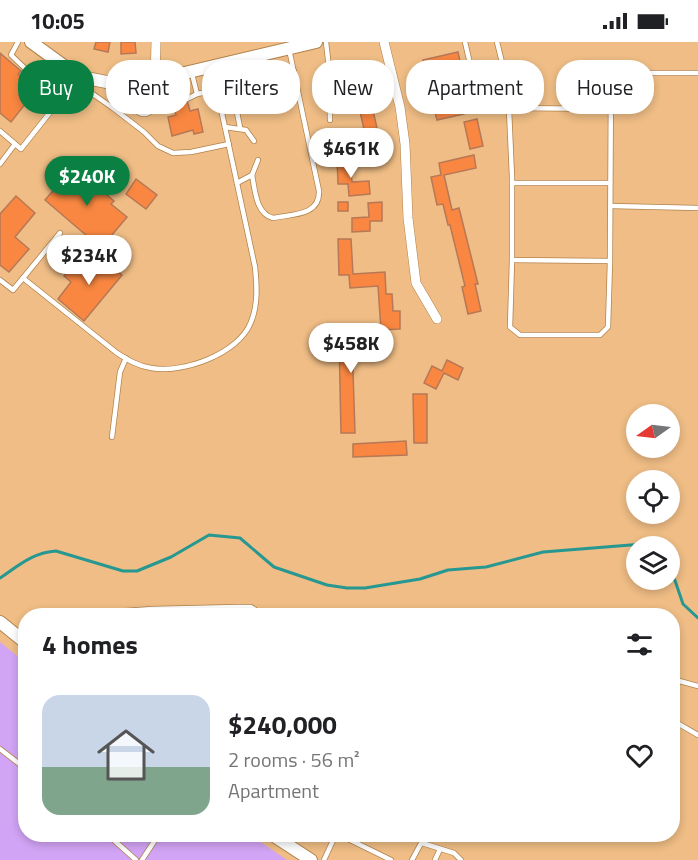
<!DOCTYPE html>
<meta charset="utf-8">
<style>
:root{--surface:#fff;--page:#f6f6f6;--text:#202124;--muted:#757577;--accent:#0b8043}
body{margin:0;font-family:"Titillium Web",sans-serif;background:var(--page);color:var(--text);height:100vh;display:flex;flex-direction:column;font-size:22px;white-space:nowrap}
*{box-sizing:border-box;margin:0}
p{font-size:20px;color:var(--muted)}
.icon{flex:none;width:33px;height:33px;fill:none;stroke:currentColor;stroke-width:2;stroke-linecap:round;stroke-linejoin:round}
.map{position:relative;flex:1;overflow:hidden}
.sheet{position:absolute;left:18px;top:566px;width:662px;height:234px;display:flex;flex-direction:column;background:var(--surface);border-radius:24px;box-shadow:0 3px 9px #0003}
.sheet>*{flex:none}
.guide{position:absolute;left:18px;top:18px;width:663px;height:54px;display:flex;gap:12px}
.needle{width:39px;rotate:256deg}
.tools{position:absolute;left:626px;top:362px;display:grid;gap:12px}
.tools a{display:grid;place-items:center;width:54px;height:54px;border-radius:50%;background:var(--surface);box-shadow:0 3px 9px #0003;font-size:30px}
.price{position:absolute;translate:-50% -51px;padding:0 14px;border-radius:21px;background:#fff;color:#222;font-size:20px;line-height:39px;filter:drop-shadow(0 2px 3px #0008)}
.price::after{content:'';position:absolute;left:50%;top:36px;width:18px;height:14px;margin-left:-9px;background:inherit;clip-path:polygon(0 0,100% 0,50% 100%)}
.price.selected{background:var(--accent);color:#fff}
ul{padding:0;list-style:none}
li{display:flex;align-items:center;gap:18px;height:150px;padding:0 24px}
li span{display:grid;place-items:center;flex:none;width:168px;height:120px;border-radius:18px;color:#555}
li>.icon{margin-inline-start:auto}
span .icon{width:72px;height:72px;fill:#fffc;stroke-width:1}
li b{font-size:26px}
h2{display:flex;justify-content:space-between;align-items:center;height:72px;padding:0 24px;font-size:26px}
.tag{padding:0 21px;border-radius:24px;background:var(--surface);box-shadow:0 3px 9px #0003;font-size:21px;line-height:54px}
.tag.selected{background:var(--accent);color:#fff}
.status{display:flex;justify-content:space-between;align-items:center;height:42px;padding:0 30px;background:var(--surface);direction:ltr}
.status svg{height:16px;fill:currentColor}
.map>svg:first-child{display:block}
.green{fill:#d2a4f5}
.lines{fill:none;stroke-linecap:round;stroke-linejoin:round}
.stream{stroke:#279891;stroke-width:3}
.building{fill:#f98741;stroke:#b67856;stroke-width:1.5}
.service-casing{stroke:#b1824b;stroke-width:6}
.minor-casing{stroke:#b1824b;stroke-width:10}
.tertiary-casing{stroke:#b1824b;stroke-width:14}
.service{stroke:#fff;stroke-width:4.5}
.minor{stroke:#fff;stroke-width:9}
.tertiary{stroke:#fff;stroke-width:12}
</style>
<div class="status"><b>10:05</b><svg viewBox="0 0 49 12"><path d="M0 12V9h3v3zM5 12V6h3v6zM10 12V3h3v9zM15 12V0h3v12zM26 1h20v11H26zM47 4h2v5h-2z"/></svg></div>
<div class="map">
<svg width="698" height="818" viewBox="0 0 698 818">
<rect width="100%" height="100%" fill="#efbd85"/>
<polygon class="green" points="0,600 25,620 26,792 249,792 287,818 0,818"/>
<g class="lines">
<g class="stream">
<polyline points="669,521 683,562 698,576"/>
<path d="M0 536C18 524 34 510 56 509L123 529H137L171 515 209 493 240 496 274 525 327 543 347 546H365L420 537 448 528 486 525 543 510 643 502 646 504"/>
</g>
</g>
<g class="building">
<polygon points="96,0 110,0 108,10 94,7"/>
<polygon points="121,0 135,0 136,11 121,12"/>
<polygon points="458,10 461,24 429,31 437,65 461,59 464,72 437,78 434,66 424,69 416,33 426,30 423,18"/>
<polygon points="0,11 21,29 18,32 37,47 11,80 0,71"/>
<polygon points="352,35 355,45 367,42 377,86 367,88 369,100 349,105 346,91 364,87 355,48 343,51 340,38"/>
<polygon points="183,56 184,60 188,61 190,69 198,67 203,90 194,92 193,88 172,94 168,75 176,73 173,64 176,61 176,57"/>
<polygon points="477,77 483,104 470,107 464,80"/>
<polygon points="474,113 476,126 444,133 452,168 459,166 478,242 475,242 481,269 468,272 462,245 465,244 450,183 448,183 443,162 437,163 431,135 441,133 439,121"/>
<polygon points="350,116 352,140 369,139 370,152 349,154 348,142 338,142 337,117"/>
<polygon points="74,125 114,159 111,162 127,175 101,206 45,158"/>
<polygon points="136,137 157,153 146,167 126,152"/>
<polygon points="16,154 35,171 15,195 29,207 9,230 0,223 0,172"/>
<rect x="338" y="160" width="10" height="9"/>
<polygon points="382,160 382,179 370,179 370,189 352,190 352,176 369,175 368,161"/>
<polygon points="338,197 351,197 353,232 385,230 386,252 392,252 393,269 400,269 400,287 381,288 378,244 350,246 349,233 339,233"/>
<polygon points="94,211 122,233 84,279 58,257 71,240 64,234 74,222 80,228"/>
<polygon points="379,283 380,297 352,298 355,391 341,391 339,297 352,296 351,284"/>
<polygon points="447,318 463,326 458,338 444,331 436,347 424,341 432,324 442,329"/>
<polygon points="413,352 427,352 427,401 414,401"/>
<polygon points="406,399 407,413 353,415 353,402"/>
</g>
<g class="lines">
<g class="service-casing">
<g id="service">
<polyline points="18,0 11,13 59,59"/>
<polyline points="326,0 329,26 330,78"/>
<polyline points="465,0 478,56"/>
<polyline points="497,0 508,45 512,135 512,218 610,219 611,31 698,31"/>
<polyline points="192,32 197,52"/>
<polyline points="74,39 113,66"/>
<circle cx="144" cy="63" r="9"/>
<polyline points="187,57 197,52 217,48"/>
<polyline points="153,62 172,60"/>
<polyline points="135,63 113,66 144,90 158,104 173,111 191,110 229,102"/>
<polyline points="509,66 610,67"/>
<polyline points="225,85 246,88 254,99"/>
<path d="M240 86C238 72 231 54 241 43L294 29"/>
<polyline points="0,89 21,107 74,40"/>
<polyline points="0,122 15,102"/>
<path d="M252 133C255 148 256 172 273 176 292 172 320 174 319 149L289 7"/>
<polyline points="237,141 252,133 258,118"/>
<polyline points="512,141 610,141"/>
<polyline points="611,164 698,166"/>
<polyline points="512,218 510,285 520,293 600,293 608,285 610,219"/>
<polyline points="23,236 60,191"/>
<path d="M0 238 13 248 23 236 117 311C128 318 138 324 151 326 182 332 239 312 251 280 258 263 257 244 255 225L212 25"/>
<polyline points="112,395 120,330 126,316"/>
<polyline points="72,573 152,567 238,565 251,565 263,573"/>
<polyline points="672,637 698,644"/>
<polyline points="672,678 698,693"/>
<polyline points="0,707 26,727"/>
<polyline points="107,792 136,818"/>
<polyline points="338,792 391,818"/>
<polyline points="422,801 454,811 461,818"/>
<polyline points="142,818 159,792"/>
<polyline points="324,818 336,792"/>
<polyline points="412,818 426,792"/>
<polyline points="435,818 440,807"/>
</g>
</g>
<g class="minor-casing">
<g id="minor">
<polyline points="384,0 400,65 405,102 408,176 416,241 437,277"/>
<polyline points="155,38 156,0"/>
</g>
</g>
<g class="tertiary-casing">
<g id="tertiary">
<polyline points="31,0 71,29 86,36 117,42 155,38 316,0"/>
<polyline points="0,580 26,601"/>
<polyline points="271,792 311,818"/>
</g>
</g>
<use href="#service" class="service"/>
<use href="#minor" class="minor"/>
<use href="#tertiary" class="tertiary"/>
</g>
</svg>
<div class="tools">
<a><svg class="needle" viewBox="-14 -14 28 28"><path d="M0-13l5 13h-10z" fill="#e53935"/><path d="M0 13l5-13h-10z" fill="#757577"/></svg></a>
<a><svg class="icon" aria-label="locate" viewBox="0 0 24 24"><circle cx="12" cy="12" r="6"/><path d="M12 2v4M12 18v4M2 12h4M18 12h4"/></svg></a>
<a><svg class="icon" aria-label="layers" viewBox="0 0 24 24"><path d="M12 4l9 5-9 5-9-5zM3 14l9 5 9-5"/></svg></a>
</div>
<b class="price" style="left:351px;top:137px">$461K</b>
<b class="price selected" style="left:87px;top:165px">$240K</b>
<b class="price" style="left:89px;top:244px">$234K</b>
<b class="price" style="left:351px;top:332px">$458K</b>
<div class="guide">
<a class="tag selected">Buy</a>
<a class="tag">Rent</a>
<a class="tag">Filters</a>
<a class="tag">New</a>
<a class="tag">Apartment</a>
<a class="tag">House</a>
</div>
<section class="sheet">
<h2>4 homes<svg class="icon" aria-label="filters" viewBox="0 0 24 24"><path d="M4 7h16M4 17h16"/><circle cx="9" cy="7" r="2"/><circle cx="15" cy="17" r="2"/></svg></h2>
<ul>
<li><span style="background:linear-gradient(#c9d6e8 60%,#7fa58c 0)"><svg class="icon" aria-label="home" viewBox="0 0 24 24"><path d="M3 11l9-7 9 7M6 9v11h12V9"/></svg></span><div><b>$240,000</b><p>2 rooms · 56 m²</p><p>Apartment</p></div><svg class="icon" aria-label="heart" viewBox="0 0 24 24"><path d="M12 20l-8-8c-3-5 5-10 8-4 3-6 11-1 8 4z"/></svg></li>
</ul>
</section>
</div>
